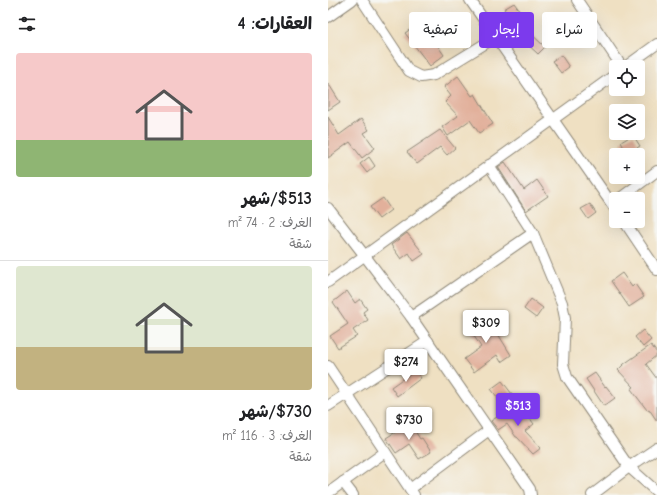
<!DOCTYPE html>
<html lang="ar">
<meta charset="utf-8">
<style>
:root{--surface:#fff;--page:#f6f6f6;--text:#202124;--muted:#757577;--line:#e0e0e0;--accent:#7c3aed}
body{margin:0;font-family:"Comic Neue","Playpen Sans Arabic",sans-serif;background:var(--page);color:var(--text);direction:rtl;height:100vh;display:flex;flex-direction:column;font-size:15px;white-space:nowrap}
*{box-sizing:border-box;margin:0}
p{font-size:13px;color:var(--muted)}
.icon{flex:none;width:22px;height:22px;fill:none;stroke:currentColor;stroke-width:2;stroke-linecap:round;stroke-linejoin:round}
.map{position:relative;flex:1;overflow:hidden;direction:ltr}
.panel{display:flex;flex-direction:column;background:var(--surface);width:328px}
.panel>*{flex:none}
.top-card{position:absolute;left:12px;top:12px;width:257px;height:36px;direction:rtl;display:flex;gap:8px}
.controls{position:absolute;left:281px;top:60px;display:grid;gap:8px}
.controls a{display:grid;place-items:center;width:36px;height:36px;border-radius:4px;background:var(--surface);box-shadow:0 4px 16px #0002;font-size:20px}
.price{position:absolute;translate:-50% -34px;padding:0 9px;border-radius:4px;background:#fff;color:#222;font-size:13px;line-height:26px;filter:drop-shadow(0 1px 2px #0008)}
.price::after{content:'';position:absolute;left:50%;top:24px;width:12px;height:9px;margin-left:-6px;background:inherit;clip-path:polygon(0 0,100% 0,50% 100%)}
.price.selected{background:var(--accent);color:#fff}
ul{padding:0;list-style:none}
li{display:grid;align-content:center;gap:8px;height:212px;padding:0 16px}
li+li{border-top:1px solid var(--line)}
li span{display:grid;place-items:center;height:124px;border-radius:4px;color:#555}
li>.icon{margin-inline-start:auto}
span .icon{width:72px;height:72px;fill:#fffc;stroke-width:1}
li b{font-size:17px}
h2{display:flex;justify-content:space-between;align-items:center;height:48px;padding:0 16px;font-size:17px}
.pill{padding:0 14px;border-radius:4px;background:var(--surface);box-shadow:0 4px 16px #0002;font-size:14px;line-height:36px}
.pill.selected{background:var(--accent);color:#fff}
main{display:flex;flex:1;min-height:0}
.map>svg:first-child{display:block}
.building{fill:#e2b09b}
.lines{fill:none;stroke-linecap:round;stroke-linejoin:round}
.street-casing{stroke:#8d8676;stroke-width:12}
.street{stroke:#fff;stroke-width:10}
</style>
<main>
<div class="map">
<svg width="329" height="495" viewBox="0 0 329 495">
<rect width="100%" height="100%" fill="#f6f6f2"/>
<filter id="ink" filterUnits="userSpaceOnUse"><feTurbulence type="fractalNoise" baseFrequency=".025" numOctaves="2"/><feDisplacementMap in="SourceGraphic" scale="8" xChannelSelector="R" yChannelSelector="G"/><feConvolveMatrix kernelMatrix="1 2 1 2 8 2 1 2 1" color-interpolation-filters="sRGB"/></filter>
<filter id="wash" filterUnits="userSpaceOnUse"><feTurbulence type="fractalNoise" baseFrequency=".012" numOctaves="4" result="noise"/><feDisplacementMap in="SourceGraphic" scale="16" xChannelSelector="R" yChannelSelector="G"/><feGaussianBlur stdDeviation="0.9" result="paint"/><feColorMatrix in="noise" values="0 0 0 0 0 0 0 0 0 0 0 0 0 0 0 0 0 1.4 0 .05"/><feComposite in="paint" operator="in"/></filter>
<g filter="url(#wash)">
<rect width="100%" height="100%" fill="#efe0c2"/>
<g id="blocks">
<g class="building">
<polygon points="186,3 203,26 198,29 217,47 210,54 183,29 187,26 176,9"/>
<polygon points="93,22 116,55 102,66 77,33"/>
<polygon points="233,55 241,67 233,73 224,61"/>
<polygon points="130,76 144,96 147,94 165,124 151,133 142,120 120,136 114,127 130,116 117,102 123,96 116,87"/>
<polygon points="0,83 12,102 0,110"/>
<polygon points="0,117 11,135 33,119 41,130 36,133 47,148 34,158 22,142 0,158"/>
<polygon points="112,130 127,148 119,155 112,147 89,164 79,152"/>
<polygon points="305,135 312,146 299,154 293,142"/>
<polygon points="41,157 47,166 39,173 32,164"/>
<polygon points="177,162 196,190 209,180 220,196 198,211 170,167"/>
<polygon points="55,198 63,210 51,219 42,207"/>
<polygon points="262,204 268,213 260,219 253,209"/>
<polygon points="79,233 96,254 86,261 81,253 73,259 63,245"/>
<polygon points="294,273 304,287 307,284 316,297 301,307 283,281"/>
<polygon points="19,291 27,303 32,299 39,309 35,312 40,320 25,330 29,336 10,348 2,336 20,324 5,302"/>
<polygon points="203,299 215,308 208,318 196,309"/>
<polygon points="156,314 161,322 162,321 183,355 173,362 169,355 146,372 136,359 153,347 139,325"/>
<polygon points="315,330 323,340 315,347 307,337"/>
<polygon points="323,345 329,353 329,355 318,364 329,379 329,421 321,409 319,410 303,389 306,387 290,370 296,364"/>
<polygon points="87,370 93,378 69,396 63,387"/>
<polygon points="267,373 277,387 278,386 287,398 276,406 258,379"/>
<polygon points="174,381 184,394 173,402 163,389"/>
<polygon points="187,405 194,414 197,412 206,424 197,431 213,448 205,454 189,437 188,437 179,424 170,430 163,421"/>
<polygon points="82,423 92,439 94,438 103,452 91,459 81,444 68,453 58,438"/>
</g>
</g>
</g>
<g filter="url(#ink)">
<use href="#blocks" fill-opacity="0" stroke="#8d8676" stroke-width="1"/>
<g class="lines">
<g class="street-casing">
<g id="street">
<polyline points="34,0 81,71 93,77 106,75 168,37"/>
<polyline points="142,0 288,210"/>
<polyline points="249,0 294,67"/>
<polyline points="0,17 24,0"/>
<polyline points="297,67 329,44"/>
<polyline points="161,165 205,233 234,303 237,318 235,364 239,377 301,467 329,492"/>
<polyline points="291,199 329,171"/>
<polyline points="0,208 37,256 83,317 202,489 203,495"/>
<polyline points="296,221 329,270"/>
<polyline points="0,282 288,74"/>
<polyline points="83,317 205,233"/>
<polyline points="0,366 86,495"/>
<polyline points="0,406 100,341"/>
<polyline points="15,482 25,495"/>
<polyline points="82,489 161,430"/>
<polyline points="0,493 57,452"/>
<polyline points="264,495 301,467 329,448"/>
</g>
</g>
<use href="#street" class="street"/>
</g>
</g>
</svg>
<div class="controls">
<a><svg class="icon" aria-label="locate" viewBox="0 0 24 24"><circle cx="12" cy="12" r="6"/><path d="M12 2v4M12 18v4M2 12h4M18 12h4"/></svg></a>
<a><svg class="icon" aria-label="layers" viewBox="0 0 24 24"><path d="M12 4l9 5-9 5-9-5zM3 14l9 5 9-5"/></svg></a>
<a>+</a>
<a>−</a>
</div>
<b class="price" style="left:158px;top:344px">$309</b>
<b class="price" style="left:78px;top:383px">$274</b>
<b class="price selected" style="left:190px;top:427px">$513</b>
<b class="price" style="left:81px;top:441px">$730</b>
<div class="top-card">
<a class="pill">شراء</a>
<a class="pill selected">إيجار</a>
<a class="pill">تصفية</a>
</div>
</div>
<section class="panel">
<h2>العقارات: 4<svg class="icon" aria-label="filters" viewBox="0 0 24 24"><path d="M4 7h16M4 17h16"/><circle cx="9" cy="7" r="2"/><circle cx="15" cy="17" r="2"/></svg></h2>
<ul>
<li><span style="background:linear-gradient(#f6c9c9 70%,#8fb573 0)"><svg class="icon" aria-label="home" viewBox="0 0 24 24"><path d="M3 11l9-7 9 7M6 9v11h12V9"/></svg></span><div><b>$513/شهر</b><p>الغرف: 2 · 74 m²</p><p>شقة</p></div></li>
<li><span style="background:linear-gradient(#dfe7d0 65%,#c2b280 0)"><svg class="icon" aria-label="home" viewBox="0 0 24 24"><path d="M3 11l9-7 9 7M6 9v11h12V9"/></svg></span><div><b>$730/شهر</b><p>الغرف: 3 · 116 m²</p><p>شقة</p></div></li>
</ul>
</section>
</main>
